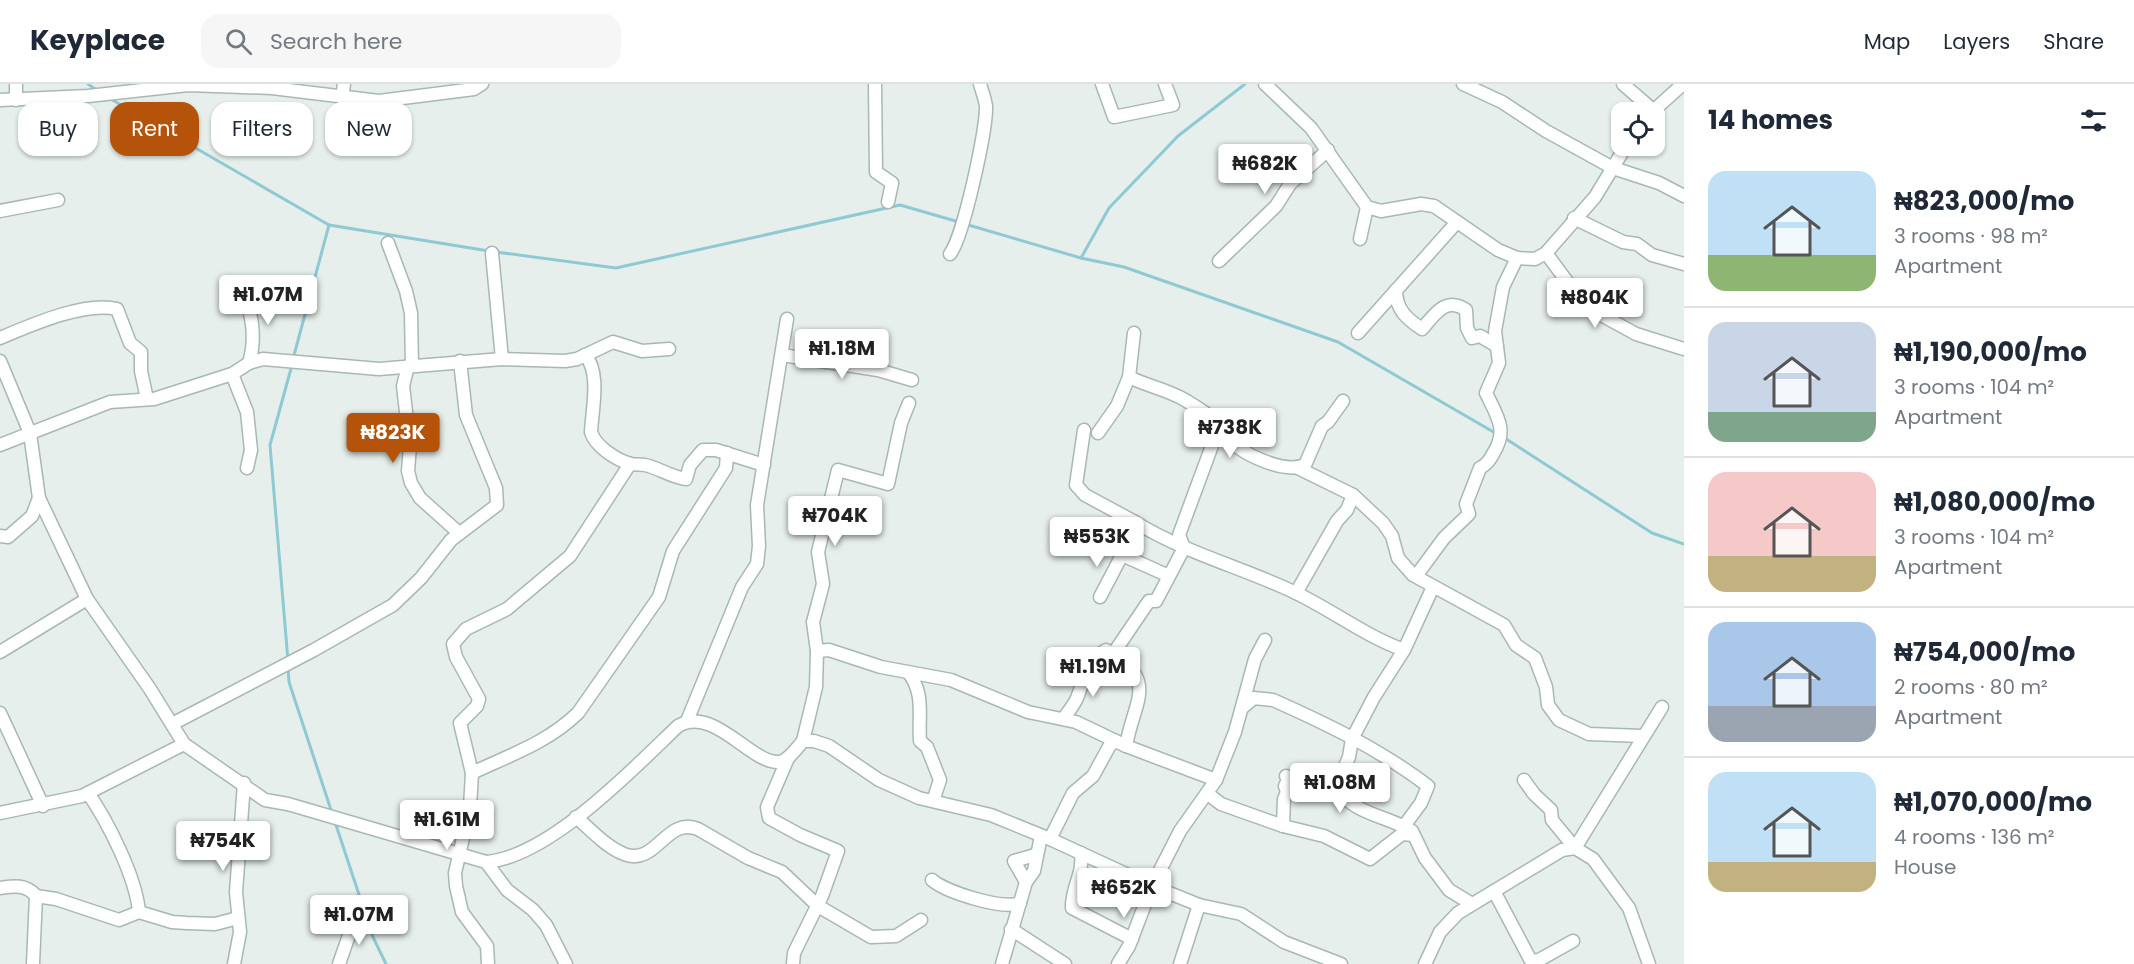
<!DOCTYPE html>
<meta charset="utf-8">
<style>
:root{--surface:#fff;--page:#f6f6f7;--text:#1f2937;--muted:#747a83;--line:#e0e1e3;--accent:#b45309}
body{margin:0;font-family:Poppins,sans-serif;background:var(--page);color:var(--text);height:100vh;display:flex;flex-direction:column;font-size:22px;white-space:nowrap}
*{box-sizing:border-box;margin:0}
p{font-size:20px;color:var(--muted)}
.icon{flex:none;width:33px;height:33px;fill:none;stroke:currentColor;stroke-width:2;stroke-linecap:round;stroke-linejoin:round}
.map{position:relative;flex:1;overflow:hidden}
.drawer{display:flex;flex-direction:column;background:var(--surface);width:450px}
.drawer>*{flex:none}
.top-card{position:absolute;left:18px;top:18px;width:570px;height:54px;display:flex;gap:12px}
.buttons{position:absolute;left:1611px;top:18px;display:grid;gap:12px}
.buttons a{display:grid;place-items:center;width:54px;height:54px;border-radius:12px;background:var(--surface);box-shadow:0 2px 4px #0004;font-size:30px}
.price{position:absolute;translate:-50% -51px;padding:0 14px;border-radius:6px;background:#fff;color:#222;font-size:20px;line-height:39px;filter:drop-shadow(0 2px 3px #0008)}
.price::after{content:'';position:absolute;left:50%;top:36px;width:18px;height:14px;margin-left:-9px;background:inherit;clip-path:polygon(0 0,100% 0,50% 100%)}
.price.on{background:var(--accent);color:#fff}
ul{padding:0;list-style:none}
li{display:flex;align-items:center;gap:18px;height:150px;padding:0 24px}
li+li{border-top:2px solid var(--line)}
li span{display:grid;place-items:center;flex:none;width:168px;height:120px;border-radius:18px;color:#555}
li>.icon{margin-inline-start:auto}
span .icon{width:72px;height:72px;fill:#fffc;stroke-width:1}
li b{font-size:26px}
h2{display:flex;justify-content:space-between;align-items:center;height:72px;padding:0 24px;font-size:26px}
.tag{padding:0 21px;border-radius:18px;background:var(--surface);box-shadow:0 2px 4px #0004;font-size:21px;line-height:54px}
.tag.on{background:var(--accent);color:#fff}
header{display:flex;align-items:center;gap:36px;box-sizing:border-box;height:84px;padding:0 30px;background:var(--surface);border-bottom:2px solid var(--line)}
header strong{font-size:28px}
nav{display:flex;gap:33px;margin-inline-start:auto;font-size:21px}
.search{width:420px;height:54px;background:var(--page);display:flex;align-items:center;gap:15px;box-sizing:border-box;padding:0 21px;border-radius:18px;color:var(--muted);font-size:22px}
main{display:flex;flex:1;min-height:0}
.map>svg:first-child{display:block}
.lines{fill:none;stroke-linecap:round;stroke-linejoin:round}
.stream{stroke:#8ec9d4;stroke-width:3}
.minor-casing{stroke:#a8b8b2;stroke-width:15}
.minor{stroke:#fff;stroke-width:12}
</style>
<header>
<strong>Keyplace</strong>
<div class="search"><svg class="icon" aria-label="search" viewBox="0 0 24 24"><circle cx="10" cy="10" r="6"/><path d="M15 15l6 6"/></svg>Search here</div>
<nav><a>Map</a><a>Layers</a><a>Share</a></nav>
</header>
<main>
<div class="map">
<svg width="1684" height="880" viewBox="0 0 1684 880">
<rect width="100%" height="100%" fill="#e6efeb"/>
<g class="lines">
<g class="stream">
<polyline points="88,0 98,7"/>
<polyline points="109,14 329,141 489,167"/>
<polyline points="965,140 1081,174 1124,183 1338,258 1497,350"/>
<polyline points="496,168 616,184 900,121 959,138"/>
<polyline points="1081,174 1109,124 1178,52 1245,0"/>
<polyline points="293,275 329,141"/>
<polyline points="1503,353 1652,449 1684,460"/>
<polyline points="288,577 270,361 292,281"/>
<polyline points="288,583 289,598 332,729"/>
<polyline points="335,738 373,853 386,880"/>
</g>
<g class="minor-casing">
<g id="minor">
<polyline points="875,0 876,88 892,99 888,118"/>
<polyline points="1102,0 1114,33 1173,21 1165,0"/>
<polyline points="1265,0 1311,44 1367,123 1381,127 1421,120 1434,122 1498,166 1517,174 1535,175 1546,169 1595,113 1626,62"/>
<polyline points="1463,0 1502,18 1546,47 1613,84 1659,99 1684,112"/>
<polyline points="1623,0 1654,27"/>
<polyline points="342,14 344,0"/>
<polyline points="0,16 88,12 188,1 272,4 379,17 474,5 482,0"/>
<polyline points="16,16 16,0"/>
<polyline points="1652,28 1683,0"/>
<polyline points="0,127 58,116"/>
<polyline points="1574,134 1623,158 1637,160 1652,171 1684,180"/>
<polyline points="1360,155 1367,123"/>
<polyline points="388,159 406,207 411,229 412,282"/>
<polyline points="492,169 502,275"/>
<polyline points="1546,169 1585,222 1636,250 1684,265"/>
<path d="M950 170C963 154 987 45 986 22 985 15 982 7 980 0"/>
<polyline points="1219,177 1276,122 1290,100 1328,66"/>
<path d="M244 204C251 231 257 252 249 279"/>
<path d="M1396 206C1396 226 1407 235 1422 245 1435 230 1446 212 1466 226L1467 244 1472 254 1480 252 1497 262"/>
<polyline points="1358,249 1457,138"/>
<path d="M0 254C31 241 85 217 117 225L130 259 141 268V287L147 315"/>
<path d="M585 271C601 288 592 326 591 348 595 362 616 376 631 380 635 381 640 380 645 381 659 384 671 393 686 395L690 381 703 366H716L764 381"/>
<polyline points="782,271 878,286 912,296"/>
<path d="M0 277 30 349 39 414 87 515 150 605 184 660 265 716 288 720 486 778C549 773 633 685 678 642 714 621 751 680 779 678 788 677 797 664 803 657H814L829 662 879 696 919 714 991 731 1050 755 1152 802 1199 821 1241 830 1284 858 1341 880"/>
<polyline points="408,282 403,302 410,362 408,387 411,399 420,414 459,449"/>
<polyline points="232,290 247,328 251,366 247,384"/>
<path d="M1129 293C1147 302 1166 305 1185 316 1195 322 1210 331 1219 340 1222 343 1223 349 1226 352 1240 370 1284 390 1305 381L1322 342 1328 338 1343 317"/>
<polyline points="1084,346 1076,401 1085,411 1135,438 1135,449 1129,452 1122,471 1169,492"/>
<polyline points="1098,349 1117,322 1129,293 1134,249"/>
<polyline points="0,361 110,318 154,315 232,290 249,279 263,275 379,285 502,275 565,277 577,275 613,258 642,267 669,265"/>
<polyline points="1298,384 1353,411 1383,439 1392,452 1398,474 1413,491 1504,541 1516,561 1535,574 1546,603 1548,621 1559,636 1589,650 1642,652"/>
<path d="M1135 438C1185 469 1241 483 1294 508 1332 526 1365 552 1404 566"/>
<polyline points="0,452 8,453 32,432 39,414"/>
<path d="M1416 492 1444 454 1469 430 1466 420 1480 384C1487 380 1489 377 1493 370 1508 346 1498 334 1486 309L1499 279 1495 247 1503 203 1517 174"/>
<polyline points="1296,509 1337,437 1347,426 1353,411"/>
<polyline points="1100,513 1122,471"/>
<polyline points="817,567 829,566 881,583 951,596 1028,628 1076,638 1126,662"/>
<polyline points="0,568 87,515"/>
<polyline points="1113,570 1149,517 1156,517 1184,464 1179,451 1220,340"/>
<path d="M909 589C925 611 918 632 920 657L927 663 940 696 933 717"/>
<path d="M1242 624 1254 614 1273 616C1327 640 1381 666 1428 702L1421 719 1404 742"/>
<polyline points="0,629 43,722"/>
<path d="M1064 634C1068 628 1074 621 1077 614 1085 594 1086 577 1106 566 1160 597 1134 615 1126 662L1216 696"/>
<polyline points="687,637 742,503 757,480 759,462 757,421 787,235"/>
<polyline points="172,640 314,566 393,521 421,494 451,456 497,421 496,404 466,331 460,277"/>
<polyline points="803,657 816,603 817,567 813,538 823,500 818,468 838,386 888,400 901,339 909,319"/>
<polyline points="788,674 767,723 769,734 800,751 838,767 822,812 794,869 793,880"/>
<path d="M472 689C510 671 547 659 578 629L659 513 673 467 726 384 727 369"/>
<polyline points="1524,696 1534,710 1551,726 1552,736 1575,764 1593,775 1629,824 1649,880"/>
<polyline points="1336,703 1349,673 1352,655 1374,613 1404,566 1433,503"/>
<path d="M88 709C108 738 136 793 139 828"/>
<polyline points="1208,710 1221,720 1283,742 1324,752 1370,775 1402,750 1413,751"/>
<polyline points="0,729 82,712 184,660"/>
<path d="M576 733C590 745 606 763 624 770 656 783 666 732 698 745L748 774 782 788 818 822 871 853 896 852 921 836"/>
<path d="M1283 742 1284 715 1287 708 1285 702 1288 696 1286 692 1336 703C1352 730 1388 732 1412 747L1425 774 1449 806 1472 820"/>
<polyline points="1050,755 1073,709 1093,692 1110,661 1116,657"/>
<path d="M1081 769C1084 790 1071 804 1072 824L1132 855"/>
<polyline points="486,778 507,806 533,826 546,841 566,880"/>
<path d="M932 796C946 808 1002 826 1020 819"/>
<polyline points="1026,798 1014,777 1035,771"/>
<path d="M0 804C14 802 26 800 36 812L33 880"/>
<polyline points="1494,807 1531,877 1539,876 1573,857"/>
<polyline points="36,812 56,815 119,836 139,828 172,838 187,839 215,840 238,834"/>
<polyline points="1011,845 1065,880"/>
<polyline points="234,880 240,848 236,808 244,699"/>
<polyline points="339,880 355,834"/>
<polyline points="488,880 487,862 462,828 456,802 455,789 470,723 472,689 460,639 477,622 479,615 456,573 453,560 466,545 507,525 570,472 630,380"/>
<polyline points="1002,880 1026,798 1034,787 1041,752"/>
<polyline points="1118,880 1129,862 1152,802 1180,747 1216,696 1235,648 1255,575 1265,556"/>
<polyline points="1180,880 1199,821"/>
<polyline points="1425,880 1440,848 1458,829 1562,766 1575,764 1662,623"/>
</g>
</g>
<use href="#minor" class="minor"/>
</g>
</svg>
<div class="buttons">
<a><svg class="icon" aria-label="locate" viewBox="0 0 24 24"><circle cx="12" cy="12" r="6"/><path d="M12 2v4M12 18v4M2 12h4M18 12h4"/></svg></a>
</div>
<b class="price" style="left:1265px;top:111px">₦682K</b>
<b class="price" style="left:268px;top:242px">₦1.07M</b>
<b class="price" style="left:1595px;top:245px">₦804K</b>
<b class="price" style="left:842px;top:296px">₦1.18M</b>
<b class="price" style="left:1230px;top:375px">₦738K</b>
<b class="price on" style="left:393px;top:380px">₦823K</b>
<b class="price" style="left:835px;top:463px">₦704K</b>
<b class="price" style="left:1097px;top:484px">₦553K</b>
<b class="price" style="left:1093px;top:614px">₦1.19M</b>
<b class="price" style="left:1340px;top:730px">₦1.08M</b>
<b class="price" style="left:447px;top:767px">₦1.61M</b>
<b class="price" style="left:223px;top:788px">₦754K</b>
<b class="price" style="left:1124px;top:835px">₦652K</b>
<b class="price" style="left:359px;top:862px">₦1.07M</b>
<div class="top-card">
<a class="tag">Buy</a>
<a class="tag on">Rent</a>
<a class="tag">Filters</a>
<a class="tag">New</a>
</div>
</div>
<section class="drawer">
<h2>14 homes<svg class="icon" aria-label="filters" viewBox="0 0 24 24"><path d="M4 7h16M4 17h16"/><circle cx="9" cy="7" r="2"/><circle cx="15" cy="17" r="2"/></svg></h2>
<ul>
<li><span style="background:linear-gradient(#bfe0f5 70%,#8fb573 0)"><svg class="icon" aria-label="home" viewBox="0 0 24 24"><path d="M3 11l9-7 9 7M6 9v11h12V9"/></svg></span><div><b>₦823,000/mo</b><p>3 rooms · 98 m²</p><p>Apartment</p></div></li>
<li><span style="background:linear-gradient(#c9d6e8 75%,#7fa58c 0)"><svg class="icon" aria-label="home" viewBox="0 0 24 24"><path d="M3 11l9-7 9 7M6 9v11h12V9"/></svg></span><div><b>₦1,190,000/mo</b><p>3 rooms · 104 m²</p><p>Apartment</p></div></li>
<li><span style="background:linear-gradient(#f6c9c9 70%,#c2b280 0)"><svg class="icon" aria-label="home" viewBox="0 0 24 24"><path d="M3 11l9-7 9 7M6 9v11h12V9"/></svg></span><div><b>₦1,080,000/mo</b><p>3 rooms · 104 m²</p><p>Apartment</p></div></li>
<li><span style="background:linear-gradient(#a9c7e8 70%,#9aa5b1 0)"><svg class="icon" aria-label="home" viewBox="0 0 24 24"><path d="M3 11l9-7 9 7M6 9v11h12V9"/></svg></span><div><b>₦754,000/mo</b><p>2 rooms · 80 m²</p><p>Apartment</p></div></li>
<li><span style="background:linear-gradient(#bfe0f5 75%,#c2b280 0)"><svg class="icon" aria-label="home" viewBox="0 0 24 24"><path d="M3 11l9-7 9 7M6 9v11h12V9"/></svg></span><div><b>₦1,070,000/mo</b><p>4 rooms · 136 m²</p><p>House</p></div></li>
</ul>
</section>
</main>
